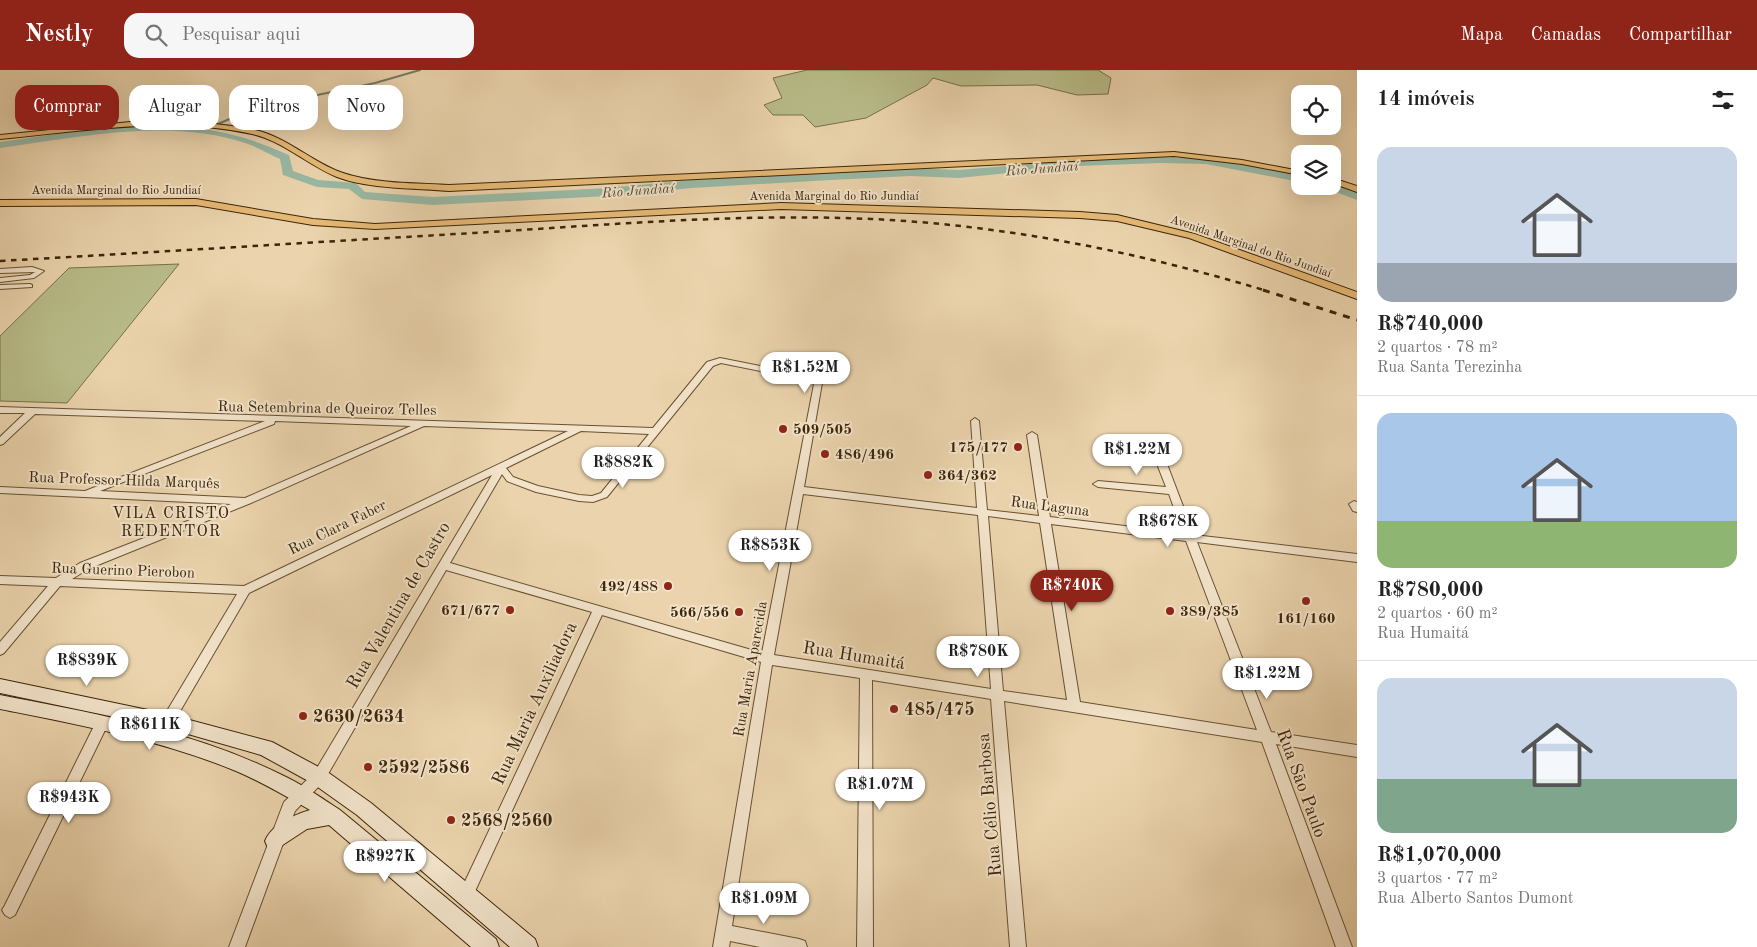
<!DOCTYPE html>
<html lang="pt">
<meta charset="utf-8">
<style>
:root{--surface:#fff;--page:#f6f6f6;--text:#222;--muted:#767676;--line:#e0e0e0;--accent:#8f2418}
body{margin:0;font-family:"Old Standard TT",serif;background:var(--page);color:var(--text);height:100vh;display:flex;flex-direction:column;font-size:19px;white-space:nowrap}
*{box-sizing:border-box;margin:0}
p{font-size:16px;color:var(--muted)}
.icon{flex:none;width:28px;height:28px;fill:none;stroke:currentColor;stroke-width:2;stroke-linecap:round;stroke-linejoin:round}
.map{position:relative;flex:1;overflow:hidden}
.drawer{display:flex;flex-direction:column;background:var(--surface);width:400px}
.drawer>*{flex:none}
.top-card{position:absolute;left:15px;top:15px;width:475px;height:45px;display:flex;gap:10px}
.fabs{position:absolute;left:1291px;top:15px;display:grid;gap:10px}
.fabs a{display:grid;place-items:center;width:50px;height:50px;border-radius:10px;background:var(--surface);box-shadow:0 5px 20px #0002;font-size:25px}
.price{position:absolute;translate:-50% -42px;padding:0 11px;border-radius:18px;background:#fff;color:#222;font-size:16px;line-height:32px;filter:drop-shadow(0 1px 2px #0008)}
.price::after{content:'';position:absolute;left:50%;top:30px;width:15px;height:11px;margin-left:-8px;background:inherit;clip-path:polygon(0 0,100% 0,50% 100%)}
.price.active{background:var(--accent);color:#fff}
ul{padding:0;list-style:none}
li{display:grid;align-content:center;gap:10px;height:265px;padding:0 20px}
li+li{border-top:1px solid var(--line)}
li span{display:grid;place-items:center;height:155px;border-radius:15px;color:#555}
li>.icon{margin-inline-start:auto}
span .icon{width:90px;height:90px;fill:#fffc;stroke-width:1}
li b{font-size:21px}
h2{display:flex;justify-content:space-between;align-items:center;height:60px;padding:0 20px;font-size:21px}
.tag{padding:0 18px;border-radius:15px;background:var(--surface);box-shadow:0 5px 20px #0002;font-size:18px;line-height:45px}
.tag.active{background:var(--accent);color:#fff}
header{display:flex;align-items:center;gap:30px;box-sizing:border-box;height:70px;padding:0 25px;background:var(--accent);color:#fff}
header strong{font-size:24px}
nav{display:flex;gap:28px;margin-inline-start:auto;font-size:18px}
.search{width:350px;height:45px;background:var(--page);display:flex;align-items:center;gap:12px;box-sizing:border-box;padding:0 18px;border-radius:15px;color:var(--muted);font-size:19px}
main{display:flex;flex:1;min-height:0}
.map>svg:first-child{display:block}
.green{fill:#b8bc89;stroke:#7a7048}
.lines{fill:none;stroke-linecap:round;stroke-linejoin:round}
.stream{stroke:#747e67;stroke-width:2}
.river{fill:#99b9a6;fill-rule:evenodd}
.street-casing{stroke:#685131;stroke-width:2}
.secondary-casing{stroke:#3c2508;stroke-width:2}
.primary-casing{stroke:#3c2508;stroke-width:2}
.street{fill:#f2e3ca;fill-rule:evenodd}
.secondary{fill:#f2e3ca;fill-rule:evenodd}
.primary{fill:#e6ba76;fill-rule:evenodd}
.rail-far1{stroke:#3c2508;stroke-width:2.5;stroke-dasharray:5.5 5.5;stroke-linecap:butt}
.rail{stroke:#3c2508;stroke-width:3;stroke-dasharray:7 7;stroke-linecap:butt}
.poi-dot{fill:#8f2418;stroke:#f2e3ca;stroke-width:2}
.labels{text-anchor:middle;stroke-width:4;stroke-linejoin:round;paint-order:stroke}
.far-street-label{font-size:12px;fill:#3c2508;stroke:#f2e3ca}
.far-water-label{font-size:14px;font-style:italic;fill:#534a30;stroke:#f2e3ca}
.street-label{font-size:15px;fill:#3c2508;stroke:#f2e3ca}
.poi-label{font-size:15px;font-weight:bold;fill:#3c2508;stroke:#f2e3ca;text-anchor:start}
.neighbourhood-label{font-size:16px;letter-spacing:1px;fill:#3c2508;stroke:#f2e3ca}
.near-street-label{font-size:18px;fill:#3c2508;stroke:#f2e3ca}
.near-poi-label{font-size:18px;font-weight:bold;fill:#3c2508;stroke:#f2e3ca;text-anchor:start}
</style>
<header>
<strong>Nestly</strong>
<div class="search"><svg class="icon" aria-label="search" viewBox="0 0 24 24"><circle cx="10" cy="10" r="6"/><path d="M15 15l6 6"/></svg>Pesquisar aqui</div>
<nav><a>Mapa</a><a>Camadas</a><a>Compartilhar</a></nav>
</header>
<main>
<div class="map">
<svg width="1357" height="877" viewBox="0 0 1357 877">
<rect width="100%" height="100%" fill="#ebd4ad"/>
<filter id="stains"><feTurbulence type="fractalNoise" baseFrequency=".004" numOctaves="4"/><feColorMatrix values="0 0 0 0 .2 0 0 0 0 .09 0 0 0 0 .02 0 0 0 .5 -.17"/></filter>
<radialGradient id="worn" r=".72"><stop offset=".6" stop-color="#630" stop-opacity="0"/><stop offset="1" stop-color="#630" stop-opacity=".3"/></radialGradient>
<g class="green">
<polygon points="807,0 1098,0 1111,8 1108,24 1077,25 1037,15 961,16 933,8 927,15 866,48 815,57 803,45 773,45 764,35 782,28 773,8"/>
<polygon points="179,194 67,333 0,331 0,266 69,198"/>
</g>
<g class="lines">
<g class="stream">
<polyline points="218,54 255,38 375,13 420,0"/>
<polyline points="192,61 200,59"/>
</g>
<g class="river">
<path d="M146 55C201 56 238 62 289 85L293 101 318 110 356 113 365 122 433 127 608 118 692 110 831 102 911 98 959 100 1078 90 1160 87 1206 88 1300 104V112L1206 94 1160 93 1078 96 959 108 911 106 831 110 692 118 608 126 433 135 362 129 349 119 317 117 283 105 280 89C269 84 259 78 248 74 170 47 80 67 0 78V72L71 62Z"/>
<polygon points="1332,112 1357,122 1357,130 1328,119 1326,116 1332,116"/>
</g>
<g class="street-casing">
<g id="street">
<polygon points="32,197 44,201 34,208 0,212 0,208 30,205 35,202 0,203 0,199"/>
<polygon points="30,214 32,215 32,217 0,219 0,215"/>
<path d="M720 288 815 307 822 313 804 417 977 438 971 351 975 348 979 351 987 440 1039 446 1027 365 1032 362 1037 365 1050 447 1183 463 1169 424 1098 417 1093 414 1098 411 1166 417 1157 394 1162 391 1167 394 1194 465 1357 484V492L1197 472 1271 662 1357 675V687L1276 674 1352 877H1336L1262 672 1004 631 1026 877H1010L991 629 872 610 873 877H857L860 608 772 595 732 856 799 869 805 871 807 877H760L730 871 729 877H713L761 592 602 545 471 830 466 833 461 830 458 825 461 820 592 542 446 500 324 711 295 741 245 877H229L284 732 314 703 492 405 249 523 172 655 167 656 162 655 161 651 237 524 60 516 4 583 0 585V572L48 516 0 514V506L56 508 80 493 231 434 0 423V417L85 421 265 351 35 344 3 374 0 375V367L25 343H0V337L653 358 707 292ZM721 293 809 311 814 314 762 583 450 493 502 404 507 411 536 422 579 431 593 432 607 427 713 296ZM275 351 411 356 245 428 100 421 274 354ZM424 356 568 361 244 516 72 509 88 499 251 433ZM581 361 649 364 601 423 592 426 579 425 538 416 513 407 506 398ZM803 424 978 445 991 619 774 585ZM988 446 1040 453 1067 630 1003 621ZM1051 454 1186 471 1257 660 1080 632Z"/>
<polygon points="1354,431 1357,432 1357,442 1353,441 1349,434"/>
<polygon points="102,649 107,650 108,654 15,845 10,848 5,845 2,840 5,835 97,650"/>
</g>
</g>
<g class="secondary-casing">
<g id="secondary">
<polygon points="0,609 167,644 272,672 326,701 371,733 535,869 538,877 510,877 357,745 312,713 261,685 167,658 0,623"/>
<path d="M0 625C98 644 198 662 288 708 306 717 323 729 340 740L496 869 499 877H471L329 755 307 759 275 780 268 778 265 771C272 754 294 745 310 740 286 726 262 712 236 701 161 670 80 655 0 639Z"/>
</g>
</g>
<g class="primary-casing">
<g id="primary">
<path d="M130 52C171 52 214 51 255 60 287 67 313 93 343 103 376 114 415 113 449 115L1174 82 1242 90 1300 101V105L1242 94 1174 86 449 121C415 118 368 119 337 107 308 95 283 71 252 64 170 46 83 61 0 69V65Z"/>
<polygon points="1332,108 1357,116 1357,122 1332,113"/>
<polygon points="196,129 313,149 375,154 781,133 1080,142 1117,145 1195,164 1357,222 1357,229 1189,168 1117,151 1080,148 781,139 375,159 313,155 196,135 0,136 0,130"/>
</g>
</g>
<use href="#street" class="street"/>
<use href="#secondary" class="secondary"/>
<use href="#primary" class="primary"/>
<path class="rail-far1" d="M0 191C158 182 316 172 474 163 606 155 738 143 871 149 1005 155 1138 182 1267 221"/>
<polyline class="rail" points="1263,220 1357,250"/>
</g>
<g class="poi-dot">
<circle cx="783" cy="359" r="5"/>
<circle cx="1018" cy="377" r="5"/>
<circle cx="825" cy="384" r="5"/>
<circle cx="928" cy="405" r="5"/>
<circle cx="668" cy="516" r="5"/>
<circle cx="1306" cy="531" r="5"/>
<circle cx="510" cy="540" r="5"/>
<circle cx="1170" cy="541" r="5"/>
<circle cx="739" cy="542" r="5"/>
<circle cx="894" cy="639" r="5"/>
<circle cx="303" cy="646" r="5"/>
<circle cx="368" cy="697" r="5"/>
<circle cx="451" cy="750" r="5"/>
</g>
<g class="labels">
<g class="far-street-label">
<text x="116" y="124">Avenida Marginal do Rio Jundiaí</text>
<text x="834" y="130">Avenida Marginal do Rio Jundiaí</text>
<text transform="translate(1251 176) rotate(19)" y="4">Avenida Marginal do Rio Jundiaí</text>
</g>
<g class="far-water-label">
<text transform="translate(1042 98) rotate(-4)" y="5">Rio Jundiaí</text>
<text transform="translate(638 120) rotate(-4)" y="5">Rio Jundiaí</text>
</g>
<g class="street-label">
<text transform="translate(327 338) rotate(1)" y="5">Rua Setembrina de Queiroz Telles</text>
<text transform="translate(124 410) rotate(2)" y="5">Rua Professor Hilda Marquês</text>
<text transform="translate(1050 436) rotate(7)" y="5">Rua Laguna</text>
<text transform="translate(337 457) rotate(-26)" y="5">Rua Clara Faber</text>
<text transform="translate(123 500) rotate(2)" y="5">Rua Guerino Pierobon</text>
<text transform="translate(750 599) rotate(-80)" y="5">Rua Maria Aparecida</text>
</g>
<g class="poi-label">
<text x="793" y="364">509/505</text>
<text x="1008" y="382" text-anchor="end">175/177</text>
<text x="835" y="389">486/496</text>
<text x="938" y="410">364/362</text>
<text x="658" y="521" text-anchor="end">492/488</text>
<text x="500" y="545" text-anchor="end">671/677</text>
<text x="1180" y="546">389/385</text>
<text x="729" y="547" text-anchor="end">566/556</text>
<text x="1306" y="553" text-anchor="middle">161/160</text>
</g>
<g class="neighbourhood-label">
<text x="171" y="448">VILA CRISTO<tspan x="171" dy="18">REDENTOR</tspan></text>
</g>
<g class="near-street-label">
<text transform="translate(398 535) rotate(-60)" y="6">Rua Valentina de Castro</text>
<text transform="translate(854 585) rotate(9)" y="6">Rua Humaitá</text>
<text transform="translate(534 633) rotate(-65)" y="6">Rua Maria Auxiliadora</text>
<text transform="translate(1302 713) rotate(70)" y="6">Rua São Paulo</text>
<text transform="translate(989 735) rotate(-95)" y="6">Rua Célio Barbosa</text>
</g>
<g class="near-poi-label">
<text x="904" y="645">485/475</text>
<text x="313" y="652">2630/2634</text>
<text x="378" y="703">2592/2586</text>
<text x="461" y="756">2568/2560</text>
</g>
</g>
<rect width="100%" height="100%" filter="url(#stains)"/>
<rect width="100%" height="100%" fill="url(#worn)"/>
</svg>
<div class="fabs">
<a><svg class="icon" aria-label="locate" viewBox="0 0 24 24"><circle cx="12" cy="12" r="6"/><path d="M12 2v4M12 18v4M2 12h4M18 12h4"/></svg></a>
<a><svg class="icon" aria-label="layers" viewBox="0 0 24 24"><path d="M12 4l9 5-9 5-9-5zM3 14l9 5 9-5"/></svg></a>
</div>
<b class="price" style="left:805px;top:324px">R$1.52M</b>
<b class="price" style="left:1137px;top:406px">R$1.22M</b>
<b class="price" style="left:623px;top:419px">R$882K</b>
<b class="price" style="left:1168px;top:478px">R$678K</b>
<b class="price" style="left:770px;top:502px">R$853K</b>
<b class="price active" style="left:1072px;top:542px">R$740K</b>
<b class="price" style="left:978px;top:608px">R$780K</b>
<b class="price" style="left:87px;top:617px">R$839K</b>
<b class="price" style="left:1267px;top:630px">R$1.22M</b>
<b class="price" style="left:150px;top:681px">R$611K</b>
<b class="price" style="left:880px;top:741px">R$1.07M</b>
<b class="price" style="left:69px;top:754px">R$943K</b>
<b class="price" style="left:385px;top:813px">R$927K</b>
<b class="price" style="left:764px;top:855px">R$1.09M</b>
<div class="top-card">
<a class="tag active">Comprar</a>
<a class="tag">Alugar</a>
<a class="tag">Filtros</a>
<a class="tag">Novo</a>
</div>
</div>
<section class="drawer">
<h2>14 imóveis<svg class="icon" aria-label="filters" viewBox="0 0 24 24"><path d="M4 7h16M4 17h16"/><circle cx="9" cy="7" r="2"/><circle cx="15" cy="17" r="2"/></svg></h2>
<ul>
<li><span style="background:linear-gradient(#c9d6e8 75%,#9aa5b1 0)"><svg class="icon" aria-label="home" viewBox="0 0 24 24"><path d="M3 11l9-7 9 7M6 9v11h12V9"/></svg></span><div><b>R$740,000</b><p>2 quartos · 78 m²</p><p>Rua Santa Terezinha</p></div></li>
<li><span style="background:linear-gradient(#a9c7e8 70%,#8fb573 0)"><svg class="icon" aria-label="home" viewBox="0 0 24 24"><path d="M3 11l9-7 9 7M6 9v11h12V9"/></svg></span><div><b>R$780,000</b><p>2 quartos · 60 m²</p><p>Rua Humaitá</p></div></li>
<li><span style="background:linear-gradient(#c9d6e8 65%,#7fa58c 0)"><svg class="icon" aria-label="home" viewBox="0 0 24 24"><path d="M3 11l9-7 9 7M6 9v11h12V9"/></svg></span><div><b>R$1,070,000</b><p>3 quartos · 77 m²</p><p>Rua Alberto Santos Dumont</p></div></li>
</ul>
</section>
</main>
